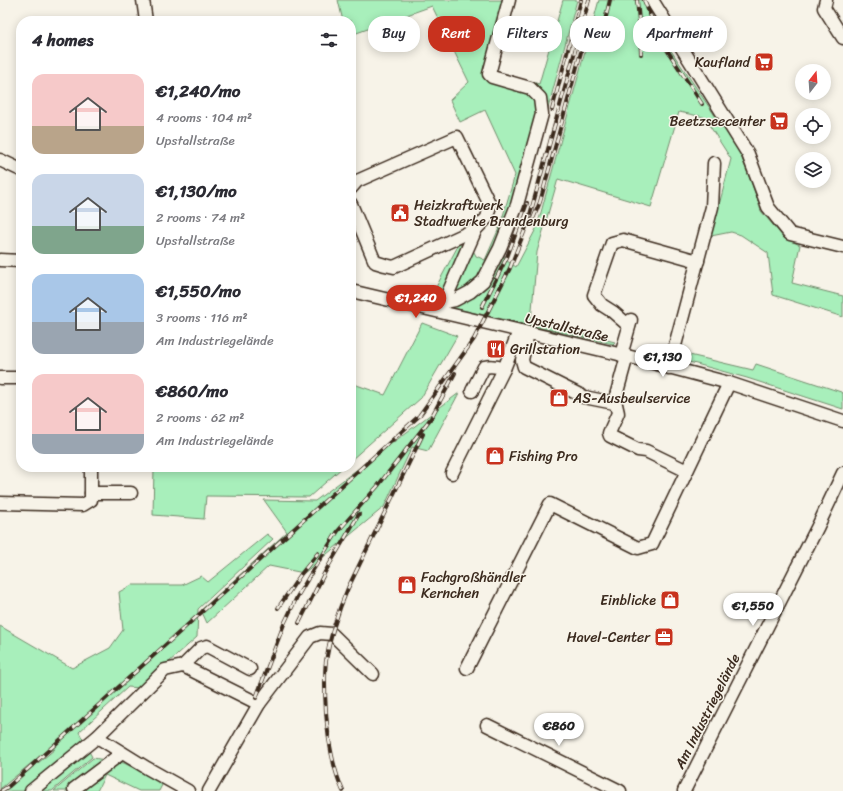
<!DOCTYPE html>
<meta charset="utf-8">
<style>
:root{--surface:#fff;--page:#f2f2f3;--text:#2b2b33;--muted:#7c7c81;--accent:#c8321e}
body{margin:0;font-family:Sriracha,sans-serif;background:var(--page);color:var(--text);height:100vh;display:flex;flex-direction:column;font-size:15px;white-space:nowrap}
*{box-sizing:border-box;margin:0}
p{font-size:13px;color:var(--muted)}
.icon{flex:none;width:22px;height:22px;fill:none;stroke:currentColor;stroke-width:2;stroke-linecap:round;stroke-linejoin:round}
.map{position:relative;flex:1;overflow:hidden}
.panel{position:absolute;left:16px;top:16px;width:340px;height:456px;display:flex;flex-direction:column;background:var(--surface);border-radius:16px;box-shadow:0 2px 10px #0003}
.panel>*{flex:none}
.top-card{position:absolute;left:368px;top:16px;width:380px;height:36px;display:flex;gap:8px}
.needle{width:26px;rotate:17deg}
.controls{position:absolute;left:795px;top:64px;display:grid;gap:8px}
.controls a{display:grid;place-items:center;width:36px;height:36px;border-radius:50%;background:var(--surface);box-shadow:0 2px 10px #0003;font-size:20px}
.price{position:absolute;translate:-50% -34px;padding:0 9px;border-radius:14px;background:#fff;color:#222;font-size:13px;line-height:26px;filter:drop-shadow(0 1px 2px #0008)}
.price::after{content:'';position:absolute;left:50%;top:24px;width:12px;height:9px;margin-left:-6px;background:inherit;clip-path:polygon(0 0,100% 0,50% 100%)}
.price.current{background:var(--accent);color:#fff}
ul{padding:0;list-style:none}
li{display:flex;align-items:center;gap:12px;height:100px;padding:0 16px}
li span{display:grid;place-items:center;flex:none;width:112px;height:80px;border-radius:12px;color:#555}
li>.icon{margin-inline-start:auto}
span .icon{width:48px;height:48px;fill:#fffc;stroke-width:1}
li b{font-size:17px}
h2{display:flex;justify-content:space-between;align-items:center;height:48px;padding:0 16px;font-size:17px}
.pill{padding:0 14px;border-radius:16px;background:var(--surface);box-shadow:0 2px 10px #0003;font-size:14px;line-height:36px}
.pill.current{background:var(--accent);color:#fff}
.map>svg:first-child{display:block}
.green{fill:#a8efbb;stroke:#728c6c}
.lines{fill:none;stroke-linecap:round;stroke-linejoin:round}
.minor-casing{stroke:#3b2a1e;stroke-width:15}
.minor{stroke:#f7f3e8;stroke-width:12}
.rail-casing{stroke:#3b2a1e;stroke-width:4}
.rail{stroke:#f7f3e8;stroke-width:2.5;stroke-dasharray:8;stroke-linecap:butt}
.labels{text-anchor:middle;stroke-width:3;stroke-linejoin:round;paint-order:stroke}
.poi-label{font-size:14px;fill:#3b2a1e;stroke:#f7f3e8;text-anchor:start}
.street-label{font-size:14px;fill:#3b2a1e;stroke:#f7f3e8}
</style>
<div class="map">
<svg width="843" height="791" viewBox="0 0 843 791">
<rect width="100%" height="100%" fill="#f7f3e8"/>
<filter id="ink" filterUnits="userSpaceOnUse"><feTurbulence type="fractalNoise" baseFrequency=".025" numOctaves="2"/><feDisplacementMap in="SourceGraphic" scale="8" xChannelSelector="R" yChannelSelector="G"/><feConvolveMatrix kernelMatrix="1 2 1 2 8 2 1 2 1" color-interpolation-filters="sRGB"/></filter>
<g filter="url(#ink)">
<g class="green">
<polygon points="338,0 505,0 486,69 539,84 563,0 577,0 526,191 504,256 507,261 516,267 537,227 599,0 648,0 655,27 739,151 752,184 761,211 784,238 800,245 792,283 843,296 843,317 773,295 768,253 741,235 731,232 711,236 731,159 704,117 679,112 651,207 558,179 537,252 531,321 615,342 613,344 422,301 425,286 435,289 459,244 474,252 476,256 485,260 500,226 515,175 485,110 460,122 450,100 469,82 432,6 351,35 351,21 343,21"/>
<polygon points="422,323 457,336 421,398 351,460 351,383 385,395"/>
<polygon points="681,353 753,370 756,364 841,392 843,394 843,409 747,378 682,360 680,357"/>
<polygon points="459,393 428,451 412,447 384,507 304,573 269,566 207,623 201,610 287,532 264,500 315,501"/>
<polygon points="146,467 343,467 309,497 206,496 204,519 153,515 154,468"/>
<polygon points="267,534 273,539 198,609 197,637 140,688 128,687 79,732 92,757 52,791 4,791 55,749 46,751 0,789 0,626 72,668 110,648 123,630 119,592 132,585 182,585 201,576 208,582"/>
<polygon points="93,758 124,763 163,783 159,791 139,791 105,775 97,791 54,791"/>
</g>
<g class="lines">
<g class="minor-casing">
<g id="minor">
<polyline points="143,0 146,21"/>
<polyline points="652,0 748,154 768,207 790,234 843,247"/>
<polyline points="826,0 824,8 843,38"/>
<polyline points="0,160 21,170"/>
<polyline points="351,188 357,181 457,137 490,205 487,218 476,229 442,307"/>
<polyline points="351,204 375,262 385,265 394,267 476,229"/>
<polyline points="0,260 21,261"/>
<polyline points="351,291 627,356 729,383 843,421"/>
<polyline points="445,302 455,300 470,292 483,281 500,248 517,205 542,114 540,98 530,88 492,77 489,74 509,0"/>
<polyline points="629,326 613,312 602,305 594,295 612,243 623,240 698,261"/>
<polyline points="528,333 522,360 524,367 584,397 614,403 627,356"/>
<polyline points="621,355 631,320"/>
<polyline points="669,368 712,207 714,163"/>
<polyline points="0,378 21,378"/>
<path d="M472 391 484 367C492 365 497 366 504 369"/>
<polyline points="615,400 618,413 609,433 610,436 638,450 646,451 687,471"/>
<polyline points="452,473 504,369 519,331"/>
<polyline points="91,493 131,493"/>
<polyline points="0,503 83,505 91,500 91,467"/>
<polyline points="183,666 201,648 207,646 250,669"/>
<polyline points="467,668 550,504 638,548 652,544 729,383"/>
<polyline points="487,725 620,791"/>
<polyline points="97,737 147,768 188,791"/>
<polyline points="74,789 122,753"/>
<polyline points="31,791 97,737 165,670 183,666 259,704"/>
<polyline points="209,791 259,704 310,637 320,633 332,634 373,674"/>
<polyline points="684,791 818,526 843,473"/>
</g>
</g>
<use href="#minor" class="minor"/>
<g class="rail-casing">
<g id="rail">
<polyline points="637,0 640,31 641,54"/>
<polyline points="644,0 660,39 702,104"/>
<polyline points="599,45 610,0"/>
<polyline points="552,110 581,0"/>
<polyline points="533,219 540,202 581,52"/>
<polyline points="482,307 507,257 527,203"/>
<polyline points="278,608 301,574 318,553"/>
<polyline points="299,623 325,572 359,514"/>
<polyline points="256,698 284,624 297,597 313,570 338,531 377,487 431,418 455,373"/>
<polyline points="1,791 9,786 419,416 474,339 510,268 528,222 589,0"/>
<path d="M343 791C329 760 325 716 325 683 325 676 325 668 326 661 330 636 338 611 348 588L423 434"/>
</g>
</g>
<use href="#rail" class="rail"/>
</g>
</g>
<defs>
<g id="supermarket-square" transform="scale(1)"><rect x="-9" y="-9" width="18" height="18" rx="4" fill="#c8321e" stroke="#f7f3e8"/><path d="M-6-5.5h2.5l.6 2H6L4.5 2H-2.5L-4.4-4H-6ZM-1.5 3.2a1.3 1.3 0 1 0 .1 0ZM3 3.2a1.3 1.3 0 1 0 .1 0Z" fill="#fff"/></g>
<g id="civic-square" transform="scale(1)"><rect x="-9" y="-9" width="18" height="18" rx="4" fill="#c8321e" stroke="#f7f3e8"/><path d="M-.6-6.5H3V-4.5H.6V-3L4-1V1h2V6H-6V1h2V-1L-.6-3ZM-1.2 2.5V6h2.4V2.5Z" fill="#fff"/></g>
<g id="restaurant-square" transform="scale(1)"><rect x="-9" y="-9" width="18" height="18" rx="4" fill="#c8321e" stroke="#f7f3e8"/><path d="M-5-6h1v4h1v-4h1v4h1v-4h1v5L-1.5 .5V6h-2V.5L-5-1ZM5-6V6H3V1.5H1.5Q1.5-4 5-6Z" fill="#fff"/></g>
<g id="shop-square" transform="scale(1)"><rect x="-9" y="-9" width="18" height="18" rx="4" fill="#c8321e" stroke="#f7f3e8"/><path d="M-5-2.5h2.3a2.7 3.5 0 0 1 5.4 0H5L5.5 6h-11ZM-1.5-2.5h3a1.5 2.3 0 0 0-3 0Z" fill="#fff"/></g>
<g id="office-square" transform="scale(1)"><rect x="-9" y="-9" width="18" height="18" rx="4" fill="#c8321e" stroke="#f7f3e8"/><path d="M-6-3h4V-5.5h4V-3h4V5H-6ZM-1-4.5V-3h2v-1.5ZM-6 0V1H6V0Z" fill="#fff"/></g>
</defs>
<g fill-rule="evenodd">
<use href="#supermarket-square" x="764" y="62"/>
<use href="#supermarket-square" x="779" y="121"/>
<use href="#civic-square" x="400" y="213"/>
<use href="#restaurant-square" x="496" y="349"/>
<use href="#shop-square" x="559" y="398"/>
<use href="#shop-square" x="495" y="456"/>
<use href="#shop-square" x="407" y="585"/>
<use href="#shop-square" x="670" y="600"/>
<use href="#office-square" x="664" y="637"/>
</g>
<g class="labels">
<g class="poi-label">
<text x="750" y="67" text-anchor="end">Kaufland</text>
<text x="765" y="126" text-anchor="end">Beetzseecenter</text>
<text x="414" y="210">Heizkraftwerk<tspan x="414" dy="16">Stadtwerke Brandenburg</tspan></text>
<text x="510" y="354">Grillstation</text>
<text x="573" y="403">AS-Ausbeulservice</text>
<text x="509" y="461">Fishing Pro</text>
<text x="421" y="582">Fachgroßhändler<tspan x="421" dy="16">Kernchen</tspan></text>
<text x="656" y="605" text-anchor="end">Einblicke</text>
<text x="650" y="642" text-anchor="end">Havel-Center</text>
</g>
<g class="street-label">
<text transform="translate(567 327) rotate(13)" y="5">Upstallstraße</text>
<text transform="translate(707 711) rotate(-63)" y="5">Am Industriegelände</text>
</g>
</g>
</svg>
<div class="controls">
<a><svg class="needle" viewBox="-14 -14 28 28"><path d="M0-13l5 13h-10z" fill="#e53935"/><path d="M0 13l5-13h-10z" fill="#7c7c81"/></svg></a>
<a><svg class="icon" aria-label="locate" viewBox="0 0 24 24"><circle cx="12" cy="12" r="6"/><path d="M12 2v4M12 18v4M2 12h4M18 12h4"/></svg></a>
<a><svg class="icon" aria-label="layers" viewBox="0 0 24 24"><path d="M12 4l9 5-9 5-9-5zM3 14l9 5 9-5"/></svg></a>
</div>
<b class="price current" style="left:416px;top:319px">€1,240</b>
<b class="price" style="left:663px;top:378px">€1,130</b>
<b class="price" style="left:753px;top:627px">€1,550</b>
<b class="price" style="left:559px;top:747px">€860</b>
<div class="top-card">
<a class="pill">Buy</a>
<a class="pill current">Rent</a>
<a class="pill">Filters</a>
<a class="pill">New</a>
<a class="pill">Apartment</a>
</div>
<section class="panel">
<h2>4 homes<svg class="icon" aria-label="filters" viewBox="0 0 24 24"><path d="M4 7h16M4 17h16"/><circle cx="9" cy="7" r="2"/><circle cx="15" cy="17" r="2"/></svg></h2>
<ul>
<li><span style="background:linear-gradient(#f6c9c9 65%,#b9a48a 0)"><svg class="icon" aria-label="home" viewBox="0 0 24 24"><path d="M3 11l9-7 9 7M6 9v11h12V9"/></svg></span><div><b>€1,240/mo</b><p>4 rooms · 104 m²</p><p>Upstallstraße</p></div></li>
<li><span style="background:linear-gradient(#c9d6e8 65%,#7fa58c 0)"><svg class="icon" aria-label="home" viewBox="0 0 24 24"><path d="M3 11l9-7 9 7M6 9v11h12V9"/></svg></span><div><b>€1,130/mo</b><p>2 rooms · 74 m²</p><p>Upstallstraße</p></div></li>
<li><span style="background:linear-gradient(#a9c7e8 60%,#9aa5b1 0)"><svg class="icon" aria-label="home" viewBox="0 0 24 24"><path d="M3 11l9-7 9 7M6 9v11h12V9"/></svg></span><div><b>€1,550/mo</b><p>3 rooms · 116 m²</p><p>Am Industriegelände</p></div></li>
<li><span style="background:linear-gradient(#f6c9c9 75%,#9aa5b1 0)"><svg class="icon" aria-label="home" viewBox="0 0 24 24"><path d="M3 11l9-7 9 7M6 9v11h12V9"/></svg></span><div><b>€860/mo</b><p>2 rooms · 62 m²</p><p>Am Industriegelände</p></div></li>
</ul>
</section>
</div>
